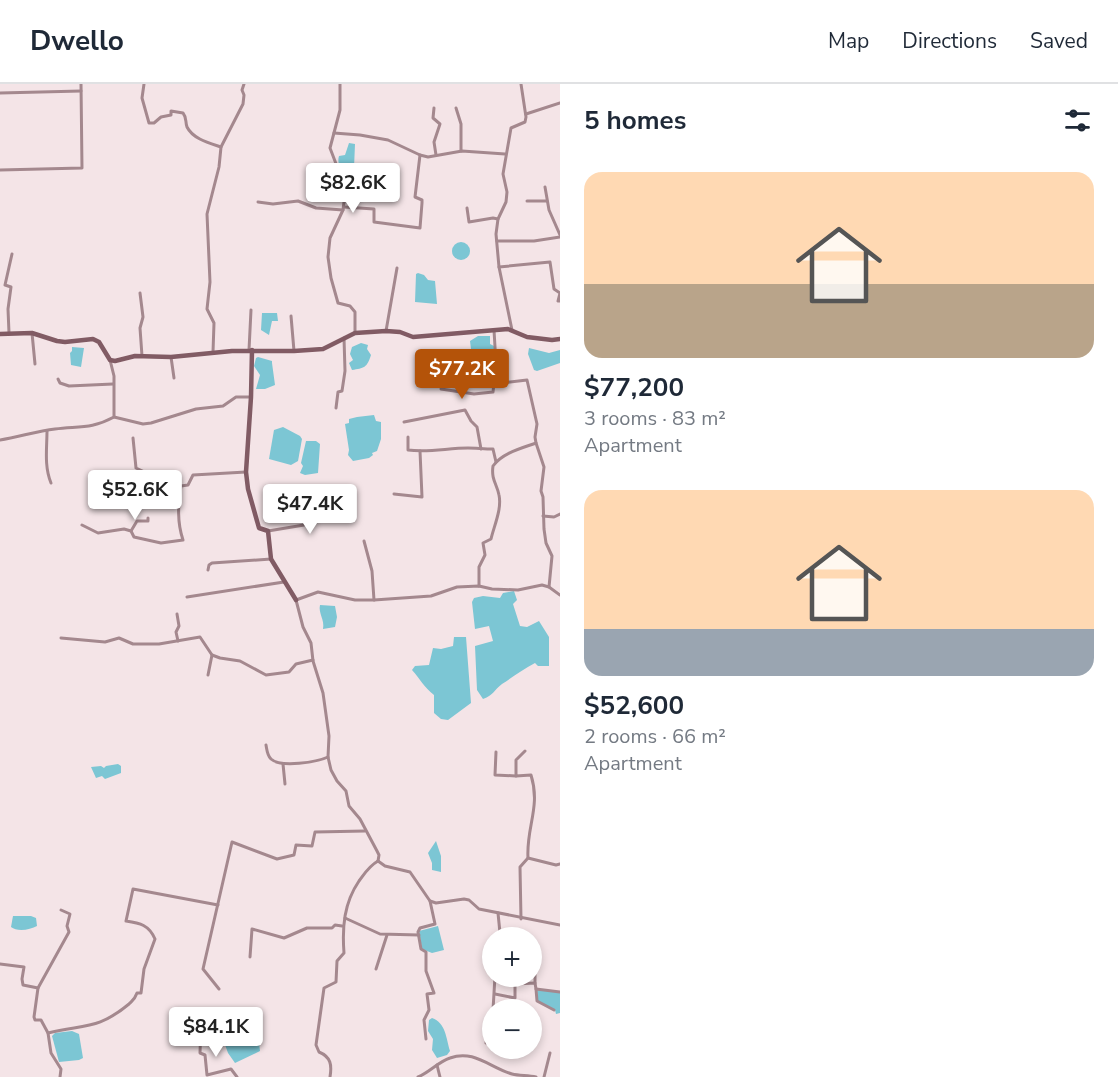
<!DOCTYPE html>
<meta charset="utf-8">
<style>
:root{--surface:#fff;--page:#f2f2f3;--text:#1f2937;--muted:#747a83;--line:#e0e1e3;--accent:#b45309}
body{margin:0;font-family:"Nunito Sans",sans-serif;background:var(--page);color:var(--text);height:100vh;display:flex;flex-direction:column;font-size:22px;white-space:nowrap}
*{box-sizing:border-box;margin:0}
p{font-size:20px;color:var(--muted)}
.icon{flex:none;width:33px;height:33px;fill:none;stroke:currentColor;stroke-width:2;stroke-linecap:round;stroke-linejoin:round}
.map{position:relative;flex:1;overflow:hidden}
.panel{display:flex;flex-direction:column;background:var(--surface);width:558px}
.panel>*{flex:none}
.buttons{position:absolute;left:482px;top:843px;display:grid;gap:12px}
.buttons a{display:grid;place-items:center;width:60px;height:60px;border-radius:50%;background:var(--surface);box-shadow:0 3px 9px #0003;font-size:30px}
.price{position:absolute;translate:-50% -51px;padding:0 14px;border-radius:6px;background:#fff;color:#222;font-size:20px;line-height:39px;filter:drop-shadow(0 2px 3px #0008)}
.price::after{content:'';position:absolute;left:50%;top:36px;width:18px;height:14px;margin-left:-9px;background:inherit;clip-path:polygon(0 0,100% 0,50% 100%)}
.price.current{background:var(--accent);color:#fff}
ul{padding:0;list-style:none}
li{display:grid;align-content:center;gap:12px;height:318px;padding:0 24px}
li span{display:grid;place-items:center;height:186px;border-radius:18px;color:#555}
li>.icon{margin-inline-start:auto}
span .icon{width:108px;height:108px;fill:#fffc;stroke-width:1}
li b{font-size:26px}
h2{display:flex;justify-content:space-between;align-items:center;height:72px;padding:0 24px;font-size:26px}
header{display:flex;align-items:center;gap:36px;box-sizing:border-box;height:84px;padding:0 30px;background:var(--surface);border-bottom:2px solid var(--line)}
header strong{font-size:28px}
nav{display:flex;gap:33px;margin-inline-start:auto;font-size:21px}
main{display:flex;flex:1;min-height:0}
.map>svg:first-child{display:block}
.water{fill:#7cc6d4}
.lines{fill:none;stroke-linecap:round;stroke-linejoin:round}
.street{stroke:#a4888e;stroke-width:3}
.secondary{stroke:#815b64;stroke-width:4.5}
</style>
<header>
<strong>Dwello</strong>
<nav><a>Map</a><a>Directions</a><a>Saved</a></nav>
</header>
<main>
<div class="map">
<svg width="560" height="993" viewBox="0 0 560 993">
<rect width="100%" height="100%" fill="#f4e4e7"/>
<g class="water">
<path d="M349 59 355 60 354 84 344 89C340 84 337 78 339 72L345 71Z"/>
<circle cx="461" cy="167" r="9"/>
<polygon points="418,189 424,191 428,196 435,197 437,220 415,218 416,190"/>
<polygon points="262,229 277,229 278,237 272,237 269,251 261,246"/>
<polygon points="478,252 490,252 490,260 494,262 494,281 473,281 470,257"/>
<path d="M361 259 368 261 367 265 371 271C367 284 364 284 352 286L349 279 353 276 350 270 352 263Z"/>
<polygon points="72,263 84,264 81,283 71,281 70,269 72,267"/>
<polygon points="529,264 549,269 560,266 560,279 537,287 534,286 528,270"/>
<polygon points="258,273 272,277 272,279 275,301 265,305 256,305 260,291 254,282 256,274"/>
<polygon points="374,331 376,337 381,338 381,355 377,367 372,369 373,371 369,374 353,377 348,371 349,366 345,340 349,339 349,335 357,333"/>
<polygon points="283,343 300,352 302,355 298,377 291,381 269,375 274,346"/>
<polygon points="306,357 316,357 320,360 318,389 305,391 300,389 303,382 301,379"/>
<polygon points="295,402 318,404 321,429 304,438 299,425 294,422"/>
<path d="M514 507 517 516 513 520 520 542 527 543 539 537 549 553V582H538L535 579C523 585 513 593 502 600 494 606 494 611 483 615L477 606 475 562 493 557 489 542 475 545 472 518 474 514 483 512 500 514 503 509Z"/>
<path d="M320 521 335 522 337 533 335 543 323 545C325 536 318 529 320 521Z"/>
<path d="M454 553H466L471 619 448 636 441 635 434 629V611C424 603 420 595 412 586L415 582 429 581 433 564 441 565 453 562Z"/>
<polygon points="118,680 121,682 121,689 105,695 102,692 96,694 91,683 101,682 104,684 106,682"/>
<polygon points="436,757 441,772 441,788 432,786 432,779 428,769"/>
<path d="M13 832H31L36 834 37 842C30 846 17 848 11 843Z"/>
<polygon points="438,842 444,866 432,869 422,865 419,847"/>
<polygon points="537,906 560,908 560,929 556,930 555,926 538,917"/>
<path d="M432 934C446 939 446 954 450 967L447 971 437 974 432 966 433 955 428 947 429 936Z"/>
<polygon points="251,940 258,951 260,967 235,979 228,969 223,955 240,948"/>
<polygon points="72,947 79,950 83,974 79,976 59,978 52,952 55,949"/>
</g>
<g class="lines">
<g class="street">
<path d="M144 0 142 14 149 39H154L161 33 171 31V27L183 29C187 34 185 37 187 43 193 55 209 59 221 63"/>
<polyline points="340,0 340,26 330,64 338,85 346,96 346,102 343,126 330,154 328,173 331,194 338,219 350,222 355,228 355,249"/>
<polyline points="0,9 81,7"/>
<polyline points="434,24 433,34 440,40 434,58 436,71"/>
<polyline points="456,24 461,40 461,67"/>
<polyline points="526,30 560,19"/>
<polyline points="334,49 360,51 388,56 420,71 428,73 462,67 505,70"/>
<polyline points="0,86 82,84 81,0"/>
<polyline points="545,103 549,126 560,151"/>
<polyline points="527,117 547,117"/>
<polyline points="258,118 273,120 298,117 316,124 343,126"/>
<polyline points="344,123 374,125 374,138 420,144 422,119 422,116 415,113 420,71"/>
<polyline points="467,124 469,138 493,134 498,135"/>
<polyline points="497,157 534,157 560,153"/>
<polyline points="499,183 550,178 554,205 560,209 558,217 560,217"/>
<polyline points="140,209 143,233 140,244 142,272"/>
<polyline points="291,232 294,267"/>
<polyline points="512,246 499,183 496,150 498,135 506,118 507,108 503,90 511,44 525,38 526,33 521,0"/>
<polyline points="386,247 397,184"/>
<polyline points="9,249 8,225 11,203 5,201 12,170"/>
<polyline points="32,249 35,280"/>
<polyline points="249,266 251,226"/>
<polyline points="213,268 214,239 207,225 210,198 207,130 219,83 221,63 243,20 244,11 242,6 244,0"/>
<polyline points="171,273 174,294"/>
<polyline points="58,295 60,299 69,302 113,300"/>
<polyline points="441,305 474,310 493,308 496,280 494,246"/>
<polyline points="336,324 338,308 342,307 345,287 344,254"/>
<polyline points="114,333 143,340 151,339 196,325 223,322 236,313 251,313"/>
<polyline points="404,338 465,326 471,337 477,343 481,365"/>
<path d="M47 347C47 364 44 382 51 399"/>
<path d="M408 353V366C428 369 448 364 468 364 476 364 484 365 493 365L496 378"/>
<polyline points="133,354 136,384 153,392 155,396 176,398 181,402"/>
<path d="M0 356C19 353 37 347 55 345 79 342 92 345 114 333V292L110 276"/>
<polyline points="536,359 544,383 541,407 543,413 544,445 546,459 552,472 549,503"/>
<polyline points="394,410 422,413 420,367"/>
<polyline points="543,432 554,433 560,430"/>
<path d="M82 441 98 449 124 445 131 447 134 453 161 459 183 456C177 438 178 421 181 402L188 401 193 391 246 388"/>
<polyline points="131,447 137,437 148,437 148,434"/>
<polyline points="268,447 304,441 324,431 346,428"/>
<polyline points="364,457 372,487 374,516"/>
<polyline points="208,486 209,481 212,479 271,475"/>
<path d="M479 502V483L485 471 483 459 491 455C494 442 502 425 499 411 497 400 491 396 493 382 502 369 522 364 536 359L535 353 537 340 527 296 502 299 494 296"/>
<polyline points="187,513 284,498"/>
<polyline points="177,530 179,542 176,548 178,557"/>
<polyline points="61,554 105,558 119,554 133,560 159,560 200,553 212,571 220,574 240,577 266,591 289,588 296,580 313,576"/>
<polyline points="208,591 212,571"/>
<path d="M266 661C267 666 267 671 271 675 281 684 317 678 328 673"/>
<polyline points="496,668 495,691 516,692"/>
<polyline points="283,680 285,700"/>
<polyline points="528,774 556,781 560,780"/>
<polyline points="378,777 379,771 377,767 360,735 349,722 346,707 337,697 331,686 328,673 329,652 323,609 313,577 311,559 303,543 296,516 318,508 355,516 374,516 431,512 457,503 479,502 492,505 518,506 542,501 549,503 560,511"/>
<polyline points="378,777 385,782 410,788 430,817 436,819 464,815 469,816 479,825 560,841"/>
<polyline points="498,829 500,849 498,854"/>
<polyline points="345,834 380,850 419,851"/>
<path d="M521 835 520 783 528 774C526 743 541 723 531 691L516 692V676L525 667"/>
<polyline points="250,873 252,845 284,854 307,844 332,844 335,841 342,842"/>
<polyline points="0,880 24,883 22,895 23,901 38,904 34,933 35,936 41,936 48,949 51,969 61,985 60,993"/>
<polyline points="376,885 387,851"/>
<polyline points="535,899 535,887"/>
<polyline points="38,904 69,848 67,842 70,830 61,826"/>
<polyline points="219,905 203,885 232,758 277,775 294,771 296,761 312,762 315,748 365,747"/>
<polyline points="495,910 515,914 515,900 535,899 536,905"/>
<polyline points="493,926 495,892"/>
<polyline points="554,926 537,917 536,905 560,908"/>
<polyline points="201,938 200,969 205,971 207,991 231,985 237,993"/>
<path d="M48 949C84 940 98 946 129 920 133 916 135 915 137 909H141L144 885 155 855C149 841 140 839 126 837L133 805 218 821"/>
<polyline points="426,955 424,936 429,926 427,910 434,909 426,887 426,868 421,865 418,848 420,844 435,840 430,817"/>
<polyline points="486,959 492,930"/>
<polyline points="437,981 440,993"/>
<path d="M330 993C332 981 331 973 319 968L316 961 324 904 336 898 337 877 344 869C342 843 344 819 359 797 365 789 369 782 378 777"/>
<path d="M418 993C430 988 438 978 450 974 474 965 490 984 512 990 520 992 528 991 536 993"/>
<polyline points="544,993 550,969"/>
</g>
<g class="secondary">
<polyline points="0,250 32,249 57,257 65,258 93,255 99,258 110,276 115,277 135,272 171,273 232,267 294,267 323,265 355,249 386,247 400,248 413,253 508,245 527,253 552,256 560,255"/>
<polyline points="252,266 251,313 246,388 248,405 259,444 268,447 271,475 296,516"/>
</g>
</g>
</svg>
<div class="buttons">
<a>+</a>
<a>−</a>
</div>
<b class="price" style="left:353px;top:130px">$82.6K</b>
<b class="price current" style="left:462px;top:316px">$77.2K</b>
<b class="price" style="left:135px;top:437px">$52.6K</b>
<b class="price" style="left:310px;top:451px">$47.4K</b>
<b class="price" style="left:216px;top:974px">$84.1K</b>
</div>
<section class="panel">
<h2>5 homes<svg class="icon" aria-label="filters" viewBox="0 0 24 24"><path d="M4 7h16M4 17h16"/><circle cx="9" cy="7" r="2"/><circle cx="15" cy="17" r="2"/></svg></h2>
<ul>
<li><span style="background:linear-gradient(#ffd9b3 60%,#b9a48a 0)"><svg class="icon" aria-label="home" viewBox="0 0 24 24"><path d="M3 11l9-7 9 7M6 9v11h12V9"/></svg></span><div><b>$77,200</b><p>3 rooms · 83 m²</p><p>Apartment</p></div></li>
<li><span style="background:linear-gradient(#ffd9b3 75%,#9aa5b1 0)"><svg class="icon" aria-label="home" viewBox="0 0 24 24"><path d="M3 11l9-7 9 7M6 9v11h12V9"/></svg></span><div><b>$52,600</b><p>2 rooms · 66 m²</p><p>Apartment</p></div></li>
</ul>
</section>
</main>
